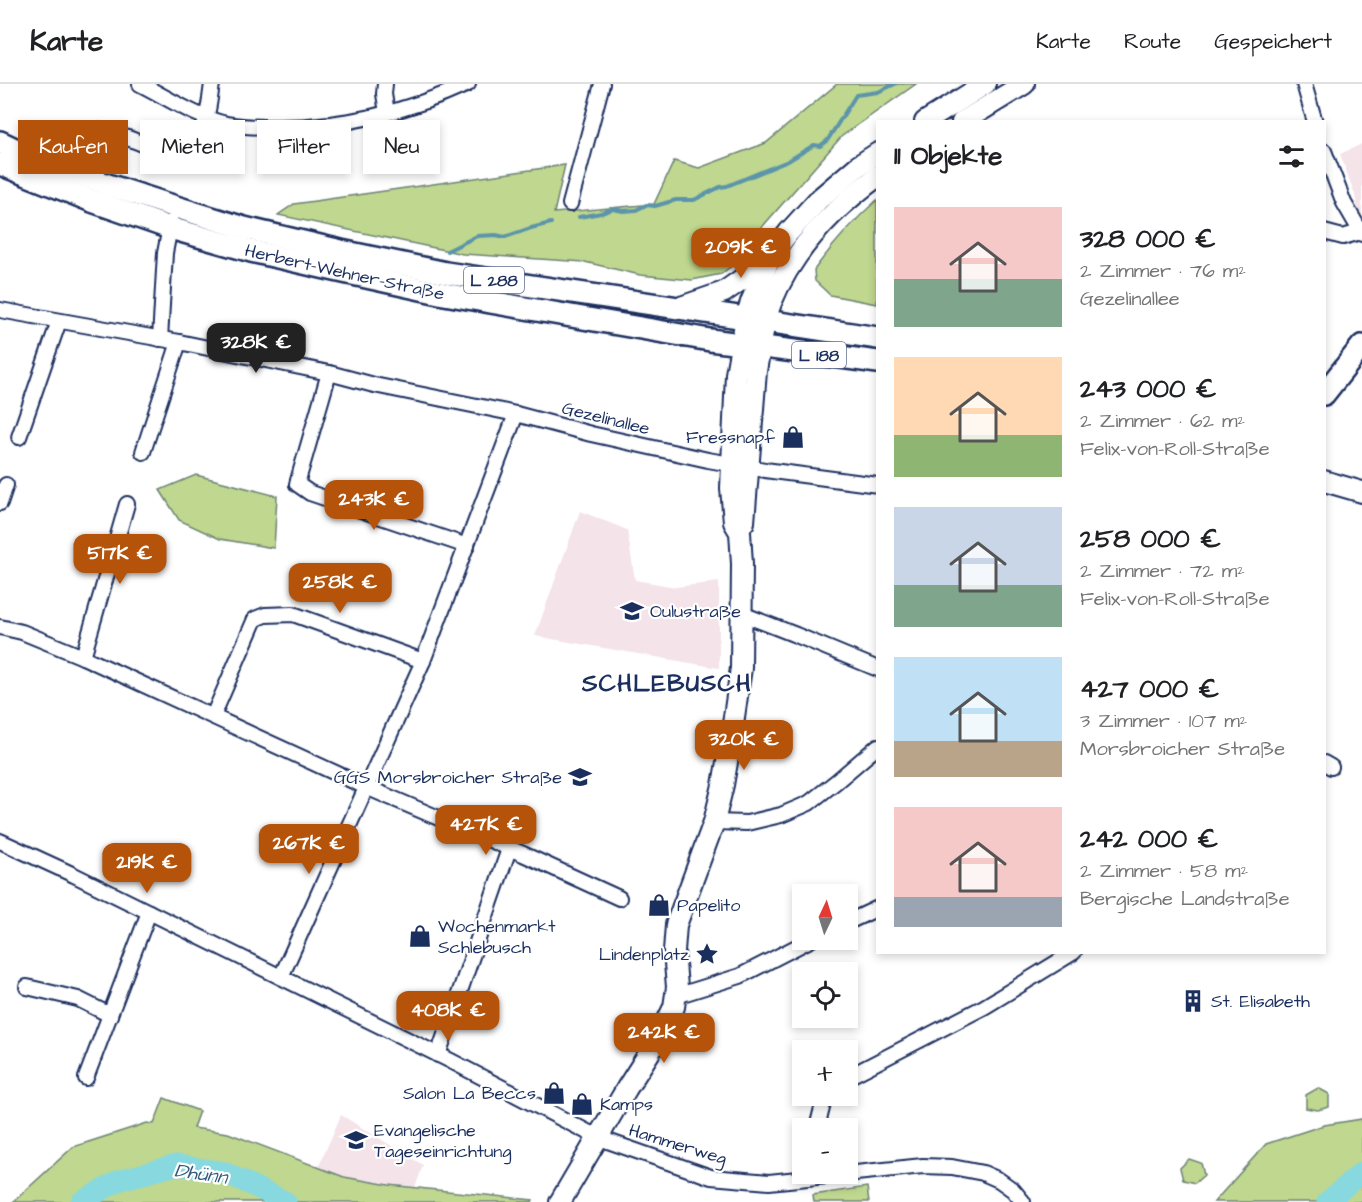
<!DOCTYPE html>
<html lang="de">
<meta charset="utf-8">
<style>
:root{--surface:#fff;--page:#f6f6f6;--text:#202124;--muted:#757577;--line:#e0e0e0;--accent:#b45309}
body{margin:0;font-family:"Architects Daughter",sans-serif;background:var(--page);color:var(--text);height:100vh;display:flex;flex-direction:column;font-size:22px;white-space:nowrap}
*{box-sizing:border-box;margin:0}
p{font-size:20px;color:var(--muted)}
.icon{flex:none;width:33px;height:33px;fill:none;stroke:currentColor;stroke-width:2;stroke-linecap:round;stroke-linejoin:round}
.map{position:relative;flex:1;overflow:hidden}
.panel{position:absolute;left:876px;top:36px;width:450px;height:834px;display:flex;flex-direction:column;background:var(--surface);border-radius:0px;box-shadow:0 3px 9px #0003}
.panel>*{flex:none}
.top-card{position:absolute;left:18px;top:36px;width:570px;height:54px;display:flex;gap:12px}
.needle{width:39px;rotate:4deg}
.fabs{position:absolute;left:792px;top:800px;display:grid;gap:12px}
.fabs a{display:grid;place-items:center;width:66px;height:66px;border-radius:0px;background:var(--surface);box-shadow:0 3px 9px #0003;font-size:30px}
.price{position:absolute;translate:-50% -51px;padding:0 14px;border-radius:12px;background:var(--accent);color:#fff;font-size:20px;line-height:39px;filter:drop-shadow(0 2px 3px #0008)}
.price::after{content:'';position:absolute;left:50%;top:36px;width:18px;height:14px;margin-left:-9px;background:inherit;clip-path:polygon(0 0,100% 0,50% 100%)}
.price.active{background:#222;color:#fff}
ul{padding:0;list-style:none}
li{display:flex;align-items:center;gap:18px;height:150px;padding:0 18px}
li span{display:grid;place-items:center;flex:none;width:168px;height:120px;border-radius:0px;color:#555}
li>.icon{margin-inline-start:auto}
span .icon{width:72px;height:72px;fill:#fffc;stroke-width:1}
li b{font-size:26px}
h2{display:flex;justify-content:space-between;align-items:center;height:72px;padding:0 18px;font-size:26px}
.chip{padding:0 21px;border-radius:0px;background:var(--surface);box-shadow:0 3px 9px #0003;font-size:21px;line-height:54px}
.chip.active{background:var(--accent);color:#fff}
header{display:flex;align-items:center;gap:36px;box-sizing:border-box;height:84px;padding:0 30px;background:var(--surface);border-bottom:2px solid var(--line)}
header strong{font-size:28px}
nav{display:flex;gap:33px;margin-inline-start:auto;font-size:21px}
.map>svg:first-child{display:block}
.built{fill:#f4e3e9}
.green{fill:#bfd78e;stroke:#6d8376;stroke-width:1.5}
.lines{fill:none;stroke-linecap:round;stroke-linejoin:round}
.stream{stroke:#5c95ab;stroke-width:4}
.river{stroke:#87d9df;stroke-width:21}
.street-casing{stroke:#1b2f5e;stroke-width:18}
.secondary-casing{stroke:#1b2f5e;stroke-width:24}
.primary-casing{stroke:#1b2f5e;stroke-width:26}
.street{stroke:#fff;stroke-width:14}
.secondary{stroke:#fff;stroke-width:20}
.primary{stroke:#fff;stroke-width:21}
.labels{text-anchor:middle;stroke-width:4.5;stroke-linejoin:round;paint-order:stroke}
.shield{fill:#fff;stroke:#5f6d8e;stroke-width:1.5}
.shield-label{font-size:16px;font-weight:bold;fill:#1b2f5e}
.street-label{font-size:18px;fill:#1b2f5e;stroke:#fff}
.poi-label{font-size:18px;fill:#1b2f5e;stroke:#fff;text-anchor:start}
.water-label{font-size:20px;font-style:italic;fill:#365a7e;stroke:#fff}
.district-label{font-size:24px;font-weight:bold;letter-spacing:1.5px;fill:#1b2f5e;stroke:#fff}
</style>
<header>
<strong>Karte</strong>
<nav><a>Karte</a><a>Route</a><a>Gespeichert</a></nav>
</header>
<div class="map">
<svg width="1362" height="1118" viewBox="0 0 1362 1118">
<rect width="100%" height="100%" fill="#fff"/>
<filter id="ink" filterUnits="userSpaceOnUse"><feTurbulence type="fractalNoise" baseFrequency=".0167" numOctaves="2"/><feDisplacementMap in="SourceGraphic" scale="12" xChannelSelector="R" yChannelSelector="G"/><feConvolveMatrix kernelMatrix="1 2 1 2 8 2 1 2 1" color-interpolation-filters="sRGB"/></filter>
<g filter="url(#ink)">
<g class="built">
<polygon points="1362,60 1362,133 1358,127 1355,111 1340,70"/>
<polygon points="580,427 627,446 635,496 676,503 719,498 719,584 535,552"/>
<polygon points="341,1031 423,1081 413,1110 315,1091"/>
</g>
<g class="green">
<polygon points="837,0 916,0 842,52 763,142 745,172 721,190 692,196 640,191 585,178 463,170 278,131 294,120 565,81 554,129 654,120 674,77 699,84 766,59"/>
<path d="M877 116V220L830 211 815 197 814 186C833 160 853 137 877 116Z"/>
<polygon points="196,391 277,412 274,464 220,455 179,436 160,406"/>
<polygon points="1318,1004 1329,1010 1329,1023 1318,1026 1306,1024 1306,1011"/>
<polygon points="164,1014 199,1027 193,1044 228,1049 344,1093 389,1101 533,1116 532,1118 13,1118 73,1063 147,1039 154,1040"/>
<polygon points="1362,1035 1362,1118 1214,1118 1266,1060 1324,1041"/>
<polygon points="1189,1075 1201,1079 1204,1091 1195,1099 1183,1096 1180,1084"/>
<polygon points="867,1103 869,1118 814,1118 813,1111"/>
</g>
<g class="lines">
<g class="stream">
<polyline points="579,133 601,129 613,125 623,127 636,126 646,121 655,122 676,116 694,116 720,103 727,102 788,77 814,61 820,62 827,57 856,11 878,8 895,0"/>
<polyline points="447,167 477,152 496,151 505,153 531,144 551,139"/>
</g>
<g class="river">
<polyline points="81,1118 120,1096 176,1081 224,1088 286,1118"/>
<polyline points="1327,1118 1362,1088"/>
</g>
<g class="street-casing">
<g id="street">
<path d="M140 0C168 14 197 34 227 40 242 43 258 43 273 43 340 44 407 28 468 0"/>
<polyline points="385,0 384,10 387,29"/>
<polyline points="1304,0 1315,38"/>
<polyline points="1324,67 1344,119 1362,150"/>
<path d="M72 93 86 56C89 51 92 48 97 47 111 44 152 65 168 70 206 74 208 27 212 0"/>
<polyline points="570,120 602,0"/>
<polyline points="1324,148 1343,153 1360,148"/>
<polyline points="0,226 179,258 329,289 374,301 516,330 591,350 708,376 765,386 878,401"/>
<polyline points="160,255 165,169 171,138"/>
<polyline points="329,289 297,400 310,409 467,462"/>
<polyline points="19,353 59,237"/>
<polyline points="143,368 179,258"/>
<polyline points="0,419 6,401"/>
<polyline points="742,530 796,551 878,585"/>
<polyline points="0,543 22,548 83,573 366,703 523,770 619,814"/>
<polyline points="83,573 127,420"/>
<polyline points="213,632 255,535 265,531 293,530 423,577"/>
<polyline points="1324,679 1331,683"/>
<polyline points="714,738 747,739 781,731 800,723 809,719 837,697 878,662"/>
<polyline points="0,757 74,791 451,977 599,1054 711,1093 769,1098 923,1082 952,1083 983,1089 999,1096 1013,1106 1023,1118"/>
<polyline points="848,838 878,824"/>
<polyline points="281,893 423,577 516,330"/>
<polyline points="27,903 78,915 110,931"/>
<polyline points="676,912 740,892 812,855"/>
<polyline points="438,971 509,765"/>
<polyline points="848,993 984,923 1074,868"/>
<polyline points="86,994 149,828"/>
<polyline points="817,1044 824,1016 828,1011"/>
</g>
</g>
<g class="secondary-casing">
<g id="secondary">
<polyline points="925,38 985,0"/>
<polyline points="962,38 1024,0"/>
<polyline points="678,224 724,208 748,191 768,174"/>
<polyline points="1324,397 1362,408"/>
<path d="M744 438 756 287C760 264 763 240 771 219 792 167 834 124 878 92"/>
<polyline points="560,1118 627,1004 660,952 674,923 677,903 674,867 676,841 714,738 723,701 730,661 741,584 742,480 740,448 734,438 731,404 736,290 746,234 751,218 772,170 789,148 818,116 858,82 878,69"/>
</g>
</g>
<g class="primary-casing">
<g id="primary">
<polyline points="0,58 19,67 108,101 176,123 244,144 341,167 446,189 878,254"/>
<path id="s1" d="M0 80 92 117 170 144 251 167 339 187 444 210 710 256 878 278"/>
<polyline points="1324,310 1362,262"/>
</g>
</g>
<use href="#street" class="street"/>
<use href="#secondary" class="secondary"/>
<use href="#primary" class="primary"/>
</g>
</g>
<defs>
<g id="shop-bare" transform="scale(1.8)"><path d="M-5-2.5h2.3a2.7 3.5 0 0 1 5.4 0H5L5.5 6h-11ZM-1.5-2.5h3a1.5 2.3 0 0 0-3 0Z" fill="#1b2f5e" stroke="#fff" stroke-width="2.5" paint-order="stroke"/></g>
<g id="school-bare" transform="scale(1.8)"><path d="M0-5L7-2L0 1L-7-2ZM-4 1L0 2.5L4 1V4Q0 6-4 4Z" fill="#1b2f5e" stroke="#fff" stroke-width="2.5" paint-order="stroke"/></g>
<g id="sight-bare" transform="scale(1.8)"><path d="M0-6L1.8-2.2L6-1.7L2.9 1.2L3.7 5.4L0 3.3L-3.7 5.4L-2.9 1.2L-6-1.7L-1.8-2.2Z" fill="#1b2f5e" stroke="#fff" stroke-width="2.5" paint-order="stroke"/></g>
<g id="building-bare" transform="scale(1.8)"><path d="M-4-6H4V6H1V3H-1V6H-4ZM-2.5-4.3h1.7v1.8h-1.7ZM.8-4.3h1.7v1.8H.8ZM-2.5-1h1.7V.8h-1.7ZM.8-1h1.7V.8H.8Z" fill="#1b2f5e" stroke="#fff" stroke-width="2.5" paint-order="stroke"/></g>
</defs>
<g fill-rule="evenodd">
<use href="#shop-bare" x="793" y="353"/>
<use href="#school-bare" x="632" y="527"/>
<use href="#school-bare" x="580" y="693"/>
<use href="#shop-bare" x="659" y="821"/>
<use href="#shop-bare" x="420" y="852"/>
<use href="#sight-bare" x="707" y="870"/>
<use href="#building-bare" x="1193" y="917"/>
<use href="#shop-bare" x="554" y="1009"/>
<use href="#shop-bare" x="582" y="1020"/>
<use href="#school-bare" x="356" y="1056"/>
</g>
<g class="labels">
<g class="shield">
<rect x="464" y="183" width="60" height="26" rx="4.5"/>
<rect x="792" y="258" width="54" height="26" rx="4.5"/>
</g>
<g class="shield-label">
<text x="494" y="202">L 288</text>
<text x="819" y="277">L 188</text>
</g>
<g class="street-label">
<text dy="6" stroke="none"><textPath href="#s1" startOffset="362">Herbert-Wehner-Straße</textPath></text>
<text transform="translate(606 334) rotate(14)" y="6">Gezelinallee</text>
<text transform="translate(678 1060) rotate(17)" y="6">Hammerweg</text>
</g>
<g class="poi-label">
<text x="775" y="359" text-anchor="end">Fressnapf</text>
<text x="650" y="533">Oulustraße</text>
<text x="562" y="699" text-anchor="end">GGS Morsbroicher Straße</text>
<text x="677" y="827">Papelito</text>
<text x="438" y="848">Wochenmarkt<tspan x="438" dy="21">Schlebusch</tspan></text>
<text x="689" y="876" text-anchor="end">Lindenplatz</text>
<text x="1211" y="923">St. Elisabeth</text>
<text x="536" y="1015" text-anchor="end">Salon La Beccs</text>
<text x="600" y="1026">Kamps</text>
<text x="374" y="1052">Evangelische<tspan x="374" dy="21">Tageseinrichtung</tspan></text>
</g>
<g class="water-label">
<text transform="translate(201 1089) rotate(8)" y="7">Dhünn</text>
</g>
<g class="district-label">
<text x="667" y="607">SCHLEBUSCH</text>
</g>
</g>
</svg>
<div class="fabs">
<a><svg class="needle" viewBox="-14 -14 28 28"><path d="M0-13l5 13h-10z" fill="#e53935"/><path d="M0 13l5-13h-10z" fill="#757577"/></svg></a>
<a><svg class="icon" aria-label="locate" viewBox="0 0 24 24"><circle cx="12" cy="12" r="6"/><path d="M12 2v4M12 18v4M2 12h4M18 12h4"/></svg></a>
<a>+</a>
<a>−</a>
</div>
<b class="price" style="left:741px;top:195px">209K €</b>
<b class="price active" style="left:256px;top:290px">328K €</b>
<b class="price" style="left:374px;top:447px">243K €</b>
<b class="price" style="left:120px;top:501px">517K €</b>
<b class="price" style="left:340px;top:530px">258K €</b>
<b class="price" style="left:744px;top:687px">320K €</b>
<b class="price" style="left:486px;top:772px">427K €</b>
<b class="price" style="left:309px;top:791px">267K €</b>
<b class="price" style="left:147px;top:810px">219K €</b>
<b class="price" style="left:448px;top:958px">408K €</b>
<b class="price" style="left:664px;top:980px">242K €</b>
<div class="top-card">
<a class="chip active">Kaufen</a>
<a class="chip">Mieten</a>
<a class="chip">Filter</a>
<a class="chip">Neu</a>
</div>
<section class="panel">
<h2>11 Objekte<svg class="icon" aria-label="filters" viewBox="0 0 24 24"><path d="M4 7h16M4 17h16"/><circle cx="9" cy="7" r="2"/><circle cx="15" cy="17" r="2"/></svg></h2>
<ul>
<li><span style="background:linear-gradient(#f6c9c9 60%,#7fa58c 0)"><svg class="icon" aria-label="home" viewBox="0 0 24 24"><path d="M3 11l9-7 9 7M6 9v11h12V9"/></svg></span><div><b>328 000 €</b><p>2 Zimmer · 76 m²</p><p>Gezelinallee</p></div></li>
<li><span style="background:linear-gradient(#ffd9b3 65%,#8fb573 0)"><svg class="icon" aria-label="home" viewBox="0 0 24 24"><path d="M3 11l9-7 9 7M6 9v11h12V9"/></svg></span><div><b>243 000 €</b><p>2 Zimmer · 62 m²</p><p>Felix-von-Roll-Straße</p></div></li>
<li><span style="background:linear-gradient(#c9d6e8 65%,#7fa58c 0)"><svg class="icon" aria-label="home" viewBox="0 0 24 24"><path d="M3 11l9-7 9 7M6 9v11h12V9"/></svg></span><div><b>258 000 €</b><p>2 Zimmer · 72 m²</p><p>Felix-von-Roll-Straße</p></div></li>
<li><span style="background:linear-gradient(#bfe0f5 70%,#b9a48a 0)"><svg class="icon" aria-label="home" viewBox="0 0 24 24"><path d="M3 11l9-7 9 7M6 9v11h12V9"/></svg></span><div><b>427 000 €</b><p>3 Zimmer · 107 m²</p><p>Morsbroicher Straße</p></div></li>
<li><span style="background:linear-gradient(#f6c9c9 75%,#9aa5b1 0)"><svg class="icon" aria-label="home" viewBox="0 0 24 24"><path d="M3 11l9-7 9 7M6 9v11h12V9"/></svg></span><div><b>242 000 €</b><p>2 Zimmer · 58 m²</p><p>Bergische Landstraße</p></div></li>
</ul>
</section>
</div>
